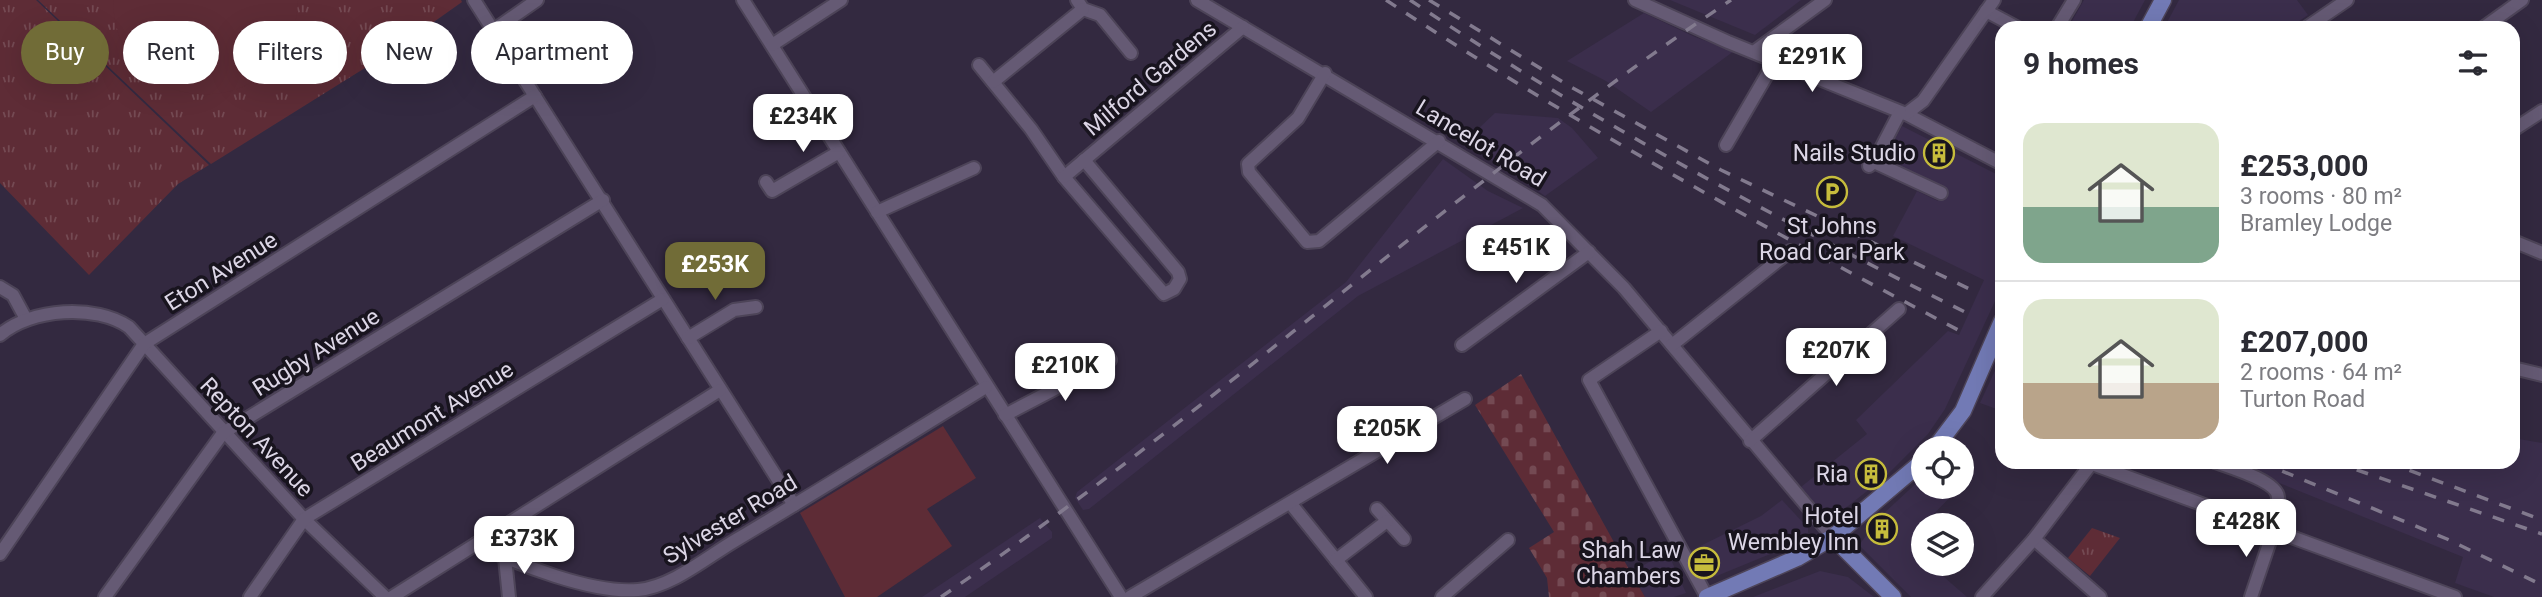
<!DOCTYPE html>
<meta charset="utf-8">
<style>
:root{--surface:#fff;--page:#f2f2f3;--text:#2b2b33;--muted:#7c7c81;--line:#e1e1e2;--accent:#716c37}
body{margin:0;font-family:Roboto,sans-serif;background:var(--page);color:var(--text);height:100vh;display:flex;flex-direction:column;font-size:26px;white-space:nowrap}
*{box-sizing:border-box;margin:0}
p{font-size:23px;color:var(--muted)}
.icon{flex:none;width:38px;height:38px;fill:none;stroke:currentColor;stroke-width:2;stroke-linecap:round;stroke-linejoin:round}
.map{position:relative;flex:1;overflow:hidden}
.drawer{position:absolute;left:1995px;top:21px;width:525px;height:448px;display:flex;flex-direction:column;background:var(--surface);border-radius:21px;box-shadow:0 7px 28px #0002}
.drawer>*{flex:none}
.guide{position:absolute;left:21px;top:21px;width:665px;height:63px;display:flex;gap:14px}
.tools{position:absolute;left:1911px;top:436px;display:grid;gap:14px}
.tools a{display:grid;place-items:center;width:63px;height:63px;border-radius:50%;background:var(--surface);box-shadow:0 7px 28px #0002;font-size:35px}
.price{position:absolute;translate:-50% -60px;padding:0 16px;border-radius:14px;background:#fff;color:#222;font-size:23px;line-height:46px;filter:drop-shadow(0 2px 4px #0008)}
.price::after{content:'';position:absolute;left:50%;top:42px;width:21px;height:16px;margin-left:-10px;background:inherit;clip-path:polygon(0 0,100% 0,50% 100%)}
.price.current{background:var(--accent);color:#fff}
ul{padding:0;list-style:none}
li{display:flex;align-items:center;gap:21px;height:175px;padding:0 28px}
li+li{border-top:2px solid var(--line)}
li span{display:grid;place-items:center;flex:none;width:196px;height:140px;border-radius:21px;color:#555}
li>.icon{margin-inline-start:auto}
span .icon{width:84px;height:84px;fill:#fffc;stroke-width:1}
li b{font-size:30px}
h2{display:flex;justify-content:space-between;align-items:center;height:84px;padding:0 28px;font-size:30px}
.chip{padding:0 24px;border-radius:32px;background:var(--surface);box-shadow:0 7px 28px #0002;font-size:24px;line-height:63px}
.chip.current{background:var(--accent);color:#fff}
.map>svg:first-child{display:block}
.built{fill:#3b2e4c}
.grass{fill:url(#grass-tufts)}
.cemetery{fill:url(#cemetery-stones)}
.pitch{fill:#5e2c36}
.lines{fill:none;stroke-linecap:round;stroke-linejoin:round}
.minor-casing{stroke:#4d4458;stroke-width:16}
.major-casing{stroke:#4d4458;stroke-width:19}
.minor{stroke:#655a74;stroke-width:12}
.major{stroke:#727ab5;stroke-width:16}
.rail{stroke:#827a8e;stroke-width:3.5;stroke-dasharray:12 12;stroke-linecap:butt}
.labels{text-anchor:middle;stroke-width:7;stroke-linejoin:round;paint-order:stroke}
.street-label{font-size:23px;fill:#dcd6e6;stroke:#18141e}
.poi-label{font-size:23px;fill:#dcd6e6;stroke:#18141e;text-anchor:end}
</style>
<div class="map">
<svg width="2542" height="597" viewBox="0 0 2542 597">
<defs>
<pattern id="grass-tufts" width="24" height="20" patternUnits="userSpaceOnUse" patternTransform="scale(1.75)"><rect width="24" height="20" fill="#5e2c36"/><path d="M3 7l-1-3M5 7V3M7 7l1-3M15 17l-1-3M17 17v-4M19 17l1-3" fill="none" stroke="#744a53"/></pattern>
<pattern id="cemetery-stones" width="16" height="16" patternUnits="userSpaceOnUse" patternTransform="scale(1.75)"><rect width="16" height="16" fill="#5e2c36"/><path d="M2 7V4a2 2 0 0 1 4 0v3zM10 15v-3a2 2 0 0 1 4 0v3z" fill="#744a53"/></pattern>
</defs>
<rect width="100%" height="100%" fill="#332940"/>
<g class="built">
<polygon points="1670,0 1801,0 1755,35"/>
<polygon points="2084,0 2145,0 2130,28 2068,28"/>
<polygon points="2179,0 2297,0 2308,15 2289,28 2164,28"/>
<polygon points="1644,13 1695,37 1734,51 1651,112 1606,81 1567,61"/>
<polygon points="1495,113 1558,118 1572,128 1598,158 1545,196 1497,163 1462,144"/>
<polygon points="1902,126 2002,177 2002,286 1945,409 1928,434 1885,477 1834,517 1825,516 1801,487 1867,434 1856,420 1948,331 1959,335 1984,280 1893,236 1917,191 1938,201 1944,189 1883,161"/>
<polygon points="1443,159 1488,191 1523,208 1358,296 1089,509 1083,510 1075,498 1077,492 1346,282"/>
<polygon points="1998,364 2002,366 2002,411 1980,403"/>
<polygon points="2513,438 2542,443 2542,597 2494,597 2455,583 2463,557 2227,462 2513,462"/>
<polygon points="1923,477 1923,486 1961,486 1923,525 1917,545 1923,564 1929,564 1967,597 1911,597 1859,545 1882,515"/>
<polygon points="1782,500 1808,528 1808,533 1785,548 1707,580 1690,551 1761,516"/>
<polygon points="1040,518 1052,532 1052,538 965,597 922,597"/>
<polygon points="1667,551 1686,593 1674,597 1645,597 1631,573"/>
<polygon points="1820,571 1848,577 1874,597 1753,597"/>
</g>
<g class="grass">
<polygon points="0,0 36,0 209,165 178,184 89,275 0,183"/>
<polygon points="38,0 461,0 462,2 397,48 211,164"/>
<polygon points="2092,528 2120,538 2090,576 2068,558"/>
</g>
<polygon class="cemetery" points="1521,374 1631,573 1645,597 1549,597 1547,578 1529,548 1554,532 1475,405"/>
<g class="pitch">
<path d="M113 0H298V1C293 126 115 125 113 0Z"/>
<polygon points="943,426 976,478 927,509 952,546 877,597 845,597 800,513"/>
</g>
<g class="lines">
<g class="minor-casing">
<g id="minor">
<polyline points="474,0 794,505"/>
<polyline points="743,0 1121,597"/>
<polyline points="1077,0 1083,9 1100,15 1131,53"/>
<polyline points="1197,0 1542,205 1624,288 1833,537"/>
<polyline points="1635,0 1728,42 1906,114 2002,164"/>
<polyline points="1986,11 2018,28"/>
<polyline points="2057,28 2074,0"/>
<polyline points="2306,28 2347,0"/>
<polyline points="2483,28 2522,0"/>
<polyline points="494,30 537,0"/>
<polyline points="772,45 841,0"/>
<polyline points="1755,51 1825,0"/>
<polyline points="979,65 1031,129 1064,177 1164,294 1174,289 1180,279 1178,272 1084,160"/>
<polyline points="1325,73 1298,118 1248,164 1249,172 1307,242 1319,241 1439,141"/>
<polyline points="993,82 1083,9"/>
<polyline points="1906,114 1923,101 1994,0"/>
<polyline points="2513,130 2542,111"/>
<polyline points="1726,145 1775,61"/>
<polyline points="1874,162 1941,193"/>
<polyline points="1869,166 1874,162 1900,112"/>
<polyline points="1064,177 1243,27"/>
<polyline points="766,182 772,191 839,152"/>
<polyline points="877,212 974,168"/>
<polyline points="2513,241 2542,253"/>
<polyline points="0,287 13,295 26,319"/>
<polyline points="1661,331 1589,380 1707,597"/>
<path d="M0 335C31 308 96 304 129 327L304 519 385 597"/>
<polyline points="688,338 734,310 756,307"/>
<polyline points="1462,345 1589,252"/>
<polyline points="1672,345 1790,251"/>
<polyline points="2513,368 2542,375"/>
<polyline points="1005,415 1110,360"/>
<polyline points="1750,441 1899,309"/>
<polyline points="2087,462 2455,597"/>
<path d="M2215 462C2229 467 2277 481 2278 497 2278 507 2271 520 2267 530"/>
<polyline points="1291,504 1366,597"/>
<polyline points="1377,509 1404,539"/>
<polyline points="2034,539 2100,597"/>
<path d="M476 544C517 564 592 594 638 590 672 587 707 557 736 540 820 490 903 438 986 387"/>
<polyline points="0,554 144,344 535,96"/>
<polyline points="505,558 509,597"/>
<polyline points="1336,560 1387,521"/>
<polyline points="105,597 223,433 603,200"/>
<polyline points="250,597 304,519 663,299"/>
<polyline points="392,597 720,390"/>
<polyline points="1130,597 1465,399"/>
<polyline points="1442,597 1508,540"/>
<polyline points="1982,597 2034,539 2091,464"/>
<polyline points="2251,597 2273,532"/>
</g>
</g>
<g class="major-casing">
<g id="major">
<polyline points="2148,28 2163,0"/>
<polyline points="1935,448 1963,411 2002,321"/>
<polyline points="1833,537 1893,597"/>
<polyline points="1707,597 1797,558 1833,537 1923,461"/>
</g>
</g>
<use href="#minor" class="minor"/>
<use href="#major" class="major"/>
<g class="rail">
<path d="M1386 0C1571 122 1765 228 1960 331"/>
<path d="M1410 0C1588 119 1777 219 1969 314"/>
<polyline points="1429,0 1571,87 1721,170 1978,293"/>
<polyline points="2260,462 2447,539 2542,585"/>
<polyline points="2334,462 2542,534"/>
<polyline points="2387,462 2542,520"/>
<path d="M941 597C1214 411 1457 184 1731 0"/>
</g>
</g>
<defs>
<g id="building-ring" transform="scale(1.575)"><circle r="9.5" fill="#18141e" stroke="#c6bc3c" stroke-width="1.5"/><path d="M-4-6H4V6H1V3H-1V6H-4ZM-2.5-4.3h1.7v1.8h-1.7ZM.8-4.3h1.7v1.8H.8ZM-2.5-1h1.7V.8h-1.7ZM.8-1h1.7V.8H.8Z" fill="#c6bc3c"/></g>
<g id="parking-ring" transform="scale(1.575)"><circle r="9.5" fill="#18141e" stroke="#c6bc3c" stroke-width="1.5"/><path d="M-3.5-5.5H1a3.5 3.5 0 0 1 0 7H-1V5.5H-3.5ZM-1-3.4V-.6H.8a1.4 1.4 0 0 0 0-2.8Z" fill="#c6bc3c"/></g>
<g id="office-ring" transform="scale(1.575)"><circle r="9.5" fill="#18141e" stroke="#c6bc3c" stroke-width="1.5"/><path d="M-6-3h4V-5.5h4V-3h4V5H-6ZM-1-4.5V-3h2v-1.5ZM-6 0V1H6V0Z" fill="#c6bc3c"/></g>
</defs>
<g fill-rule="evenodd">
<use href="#building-ring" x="1939" y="153"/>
<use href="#parking-ring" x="1832" y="192"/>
<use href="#building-ring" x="1871" y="474"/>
<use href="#building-ring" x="1882" y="529"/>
<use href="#office-ring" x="1704" y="563"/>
</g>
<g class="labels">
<g class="street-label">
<text transform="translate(1150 78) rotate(-40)" y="8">Milford Gardens</text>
<text transform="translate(1481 143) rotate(31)" y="8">Lancelot Road</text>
<text transform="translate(221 271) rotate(-32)" y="8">Eton Avenue</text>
<text transform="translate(316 352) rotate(-32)" y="8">Rugby Avenue</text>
<text transform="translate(432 416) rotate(-32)" y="8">Beaumont Avenue</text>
<text transform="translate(257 437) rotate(47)" y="8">Repton Avenue</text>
<text transform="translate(730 519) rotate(-31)" y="8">Sylvester Road</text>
</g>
<g class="poi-label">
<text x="1916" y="161">Nails Studio</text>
<text x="1832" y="234" text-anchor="middle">St Johns<tspan x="1832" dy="26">Road Car Park</tspan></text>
<text x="1848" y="482">Ria</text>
<text x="1859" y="524">Hotel<tspan x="1859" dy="26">Wembley Inn</tspan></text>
<text x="1681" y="558">Shah Law<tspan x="1681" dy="26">Chambers</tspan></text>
</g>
</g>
</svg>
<div class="tools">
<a><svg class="icon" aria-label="locate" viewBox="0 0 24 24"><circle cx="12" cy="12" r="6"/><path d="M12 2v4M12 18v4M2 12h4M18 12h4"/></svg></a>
<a><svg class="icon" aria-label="layers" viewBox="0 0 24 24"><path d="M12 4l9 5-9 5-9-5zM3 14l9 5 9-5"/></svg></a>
</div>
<b class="price" style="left:1812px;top:94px">£291K</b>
<b class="price" style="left:803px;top:154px">£234K</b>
<b class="price" style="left:1516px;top:285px">£451K</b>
<b class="price current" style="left:715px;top:302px">£253K</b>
<b class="price" style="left:1836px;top:388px">£207K</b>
<b class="price" style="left:1065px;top:403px">£210K</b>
<b class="price" style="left:1387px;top:466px">£205K</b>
<b class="price" style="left:2246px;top:559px">£428K</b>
<b class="price" style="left:524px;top:576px">£373K</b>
<div class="guide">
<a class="chip current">Buy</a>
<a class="chip">Rent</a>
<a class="chip">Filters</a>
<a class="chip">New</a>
<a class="chip">Apartment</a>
</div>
<section class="drawer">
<h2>9 homes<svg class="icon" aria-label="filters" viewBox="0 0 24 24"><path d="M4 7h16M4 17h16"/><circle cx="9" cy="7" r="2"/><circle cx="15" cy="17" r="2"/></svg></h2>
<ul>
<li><span style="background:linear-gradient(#dfe7d0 60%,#7fa58c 0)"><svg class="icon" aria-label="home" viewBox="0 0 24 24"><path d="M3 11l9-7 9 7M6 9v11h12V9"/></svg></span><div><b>£253,000</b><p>3 rooms · 80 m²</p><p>Bramley Lodge</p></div></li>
<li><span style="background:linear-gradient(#dfe7d0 60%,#b9a48a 0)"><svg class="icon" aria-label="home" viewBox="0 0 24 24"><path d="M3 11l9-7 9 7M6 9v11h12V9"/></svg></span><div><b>£207,000</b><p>2 rooms · 64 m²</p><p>Turton Road</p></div></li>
</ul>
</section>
</div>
